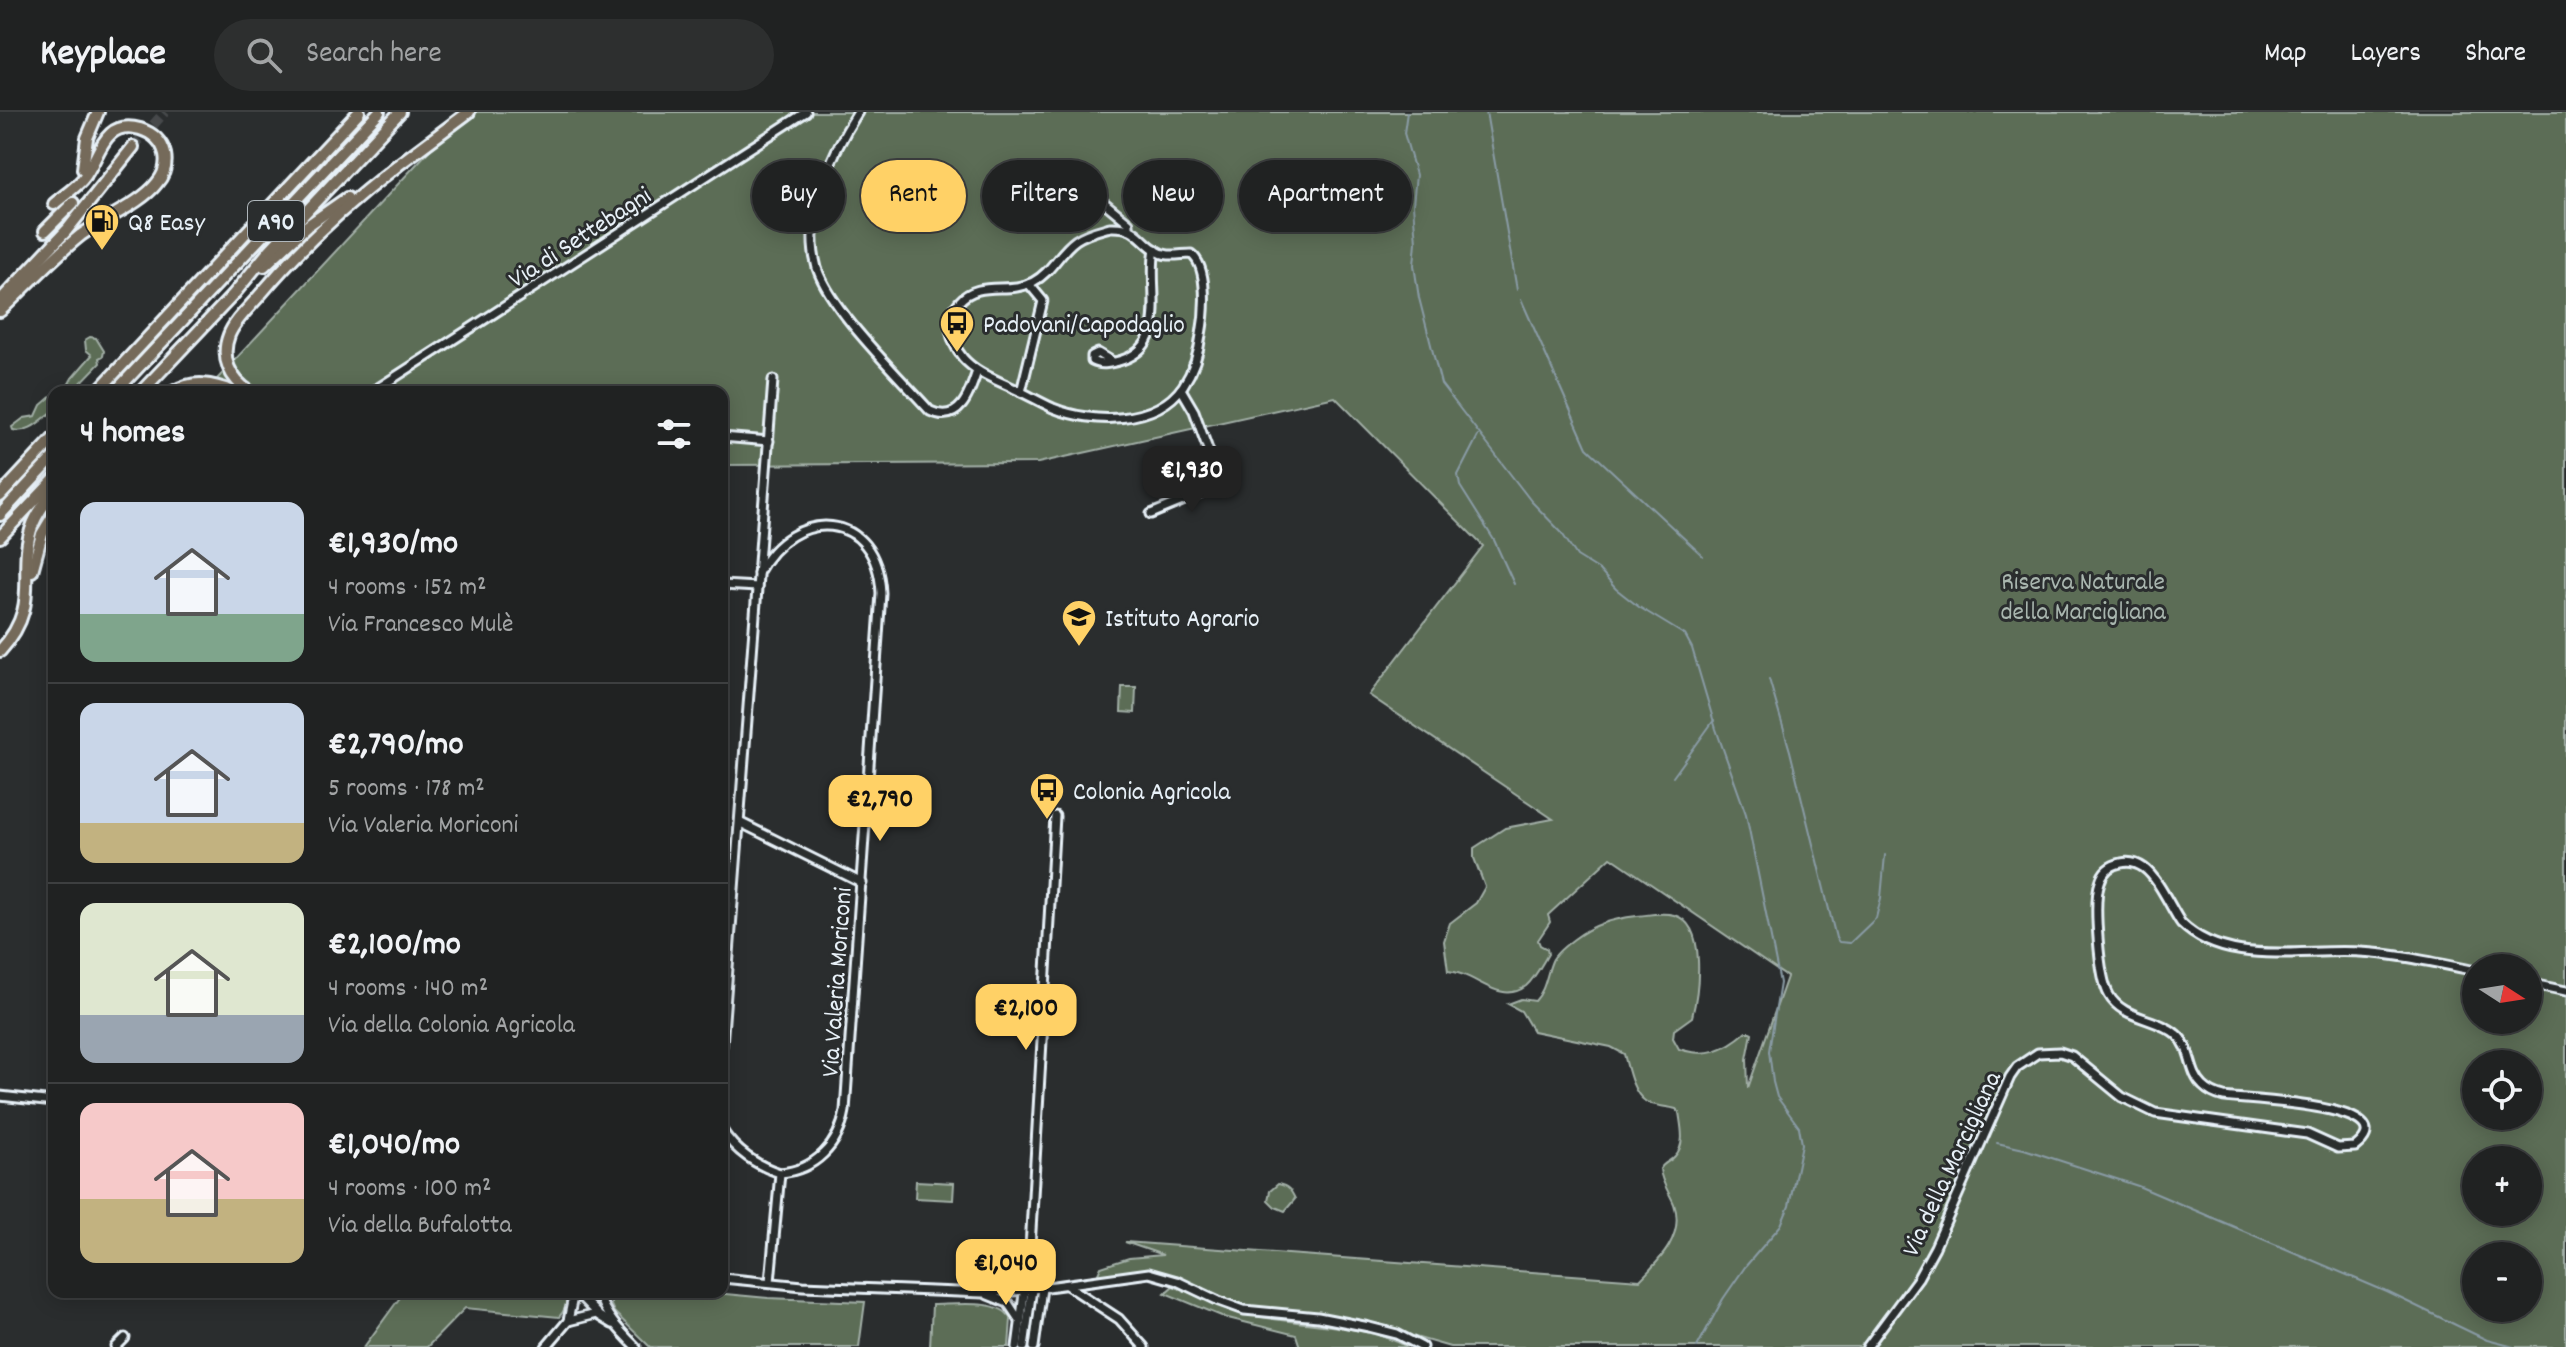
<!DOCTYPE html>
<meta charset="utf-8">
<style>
:root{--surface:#202222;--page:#2d2f2f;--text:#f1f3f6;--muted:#a2a4a5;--line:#3d3f40;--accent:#ffd166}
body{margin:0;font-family:Dekko,sans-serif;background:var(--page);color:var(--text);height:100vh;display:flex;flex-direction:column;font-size:30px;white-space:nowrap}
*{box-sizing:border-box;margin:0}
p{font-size:26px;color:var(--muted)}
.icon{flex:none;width:44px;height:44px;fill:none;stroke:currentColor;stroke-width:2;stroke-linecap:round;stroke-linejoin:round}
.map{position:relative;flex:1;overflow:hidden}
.details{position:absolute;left:48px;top:274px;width:680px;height:912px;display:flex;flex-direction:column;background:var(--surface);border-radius:16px;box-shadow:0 4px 20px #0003,0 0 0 2px var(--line)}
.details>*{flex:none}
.banner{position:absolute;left:752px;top:48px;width:760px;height:72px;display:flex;gap:16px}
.needle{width:52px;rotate:102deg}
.controls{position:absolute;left:2462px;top:842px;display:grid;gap:16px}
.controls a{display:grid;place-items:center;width:80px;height:80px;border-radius:50%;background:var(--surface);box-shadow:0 4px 20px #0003,0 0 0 2px var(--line);font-size:40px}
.price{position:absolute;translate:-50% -68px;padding:0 18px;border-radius:16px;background:var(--accent);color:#111;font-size:26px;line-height:52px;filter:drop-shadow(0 2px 4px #0008)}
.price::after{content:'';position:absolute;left:50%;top:48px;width:24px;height:18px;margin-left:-12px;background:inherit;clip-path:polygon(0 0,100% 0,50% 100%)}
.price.on{background:#222;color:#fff}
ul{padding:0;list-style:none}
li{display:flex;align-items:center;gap:24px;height:200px;padding:0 32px}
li+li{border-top:2px solid var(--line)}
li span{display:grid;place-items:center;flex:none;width:224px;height:160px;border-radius:16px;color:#555}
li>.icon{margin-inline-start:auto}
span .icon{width:96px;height:96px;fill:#fffc;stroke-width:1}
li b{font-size:34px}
h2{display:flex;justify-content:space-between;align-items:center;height:96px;padding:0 32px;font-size:34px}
.chip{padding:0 28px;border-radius:36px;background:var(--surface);box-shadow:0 4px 20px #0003,0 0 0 2px var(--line);font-size:28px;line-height:72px}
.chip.on{background:var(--accent);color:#111}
header{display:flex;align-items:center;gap:48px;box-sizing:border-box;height:112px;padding:0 40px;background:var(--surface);border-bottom:2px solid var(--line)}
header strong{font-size:38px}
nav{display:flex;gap:44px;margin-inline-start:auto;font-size:28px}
.search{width:560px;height:72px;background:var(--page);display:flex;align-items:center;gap:20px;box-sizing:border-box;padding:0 28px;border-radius:44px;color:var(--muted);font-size:30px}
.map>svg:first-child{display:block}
.green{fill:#5c6d56;stroke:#a2afa7;stroke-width:2;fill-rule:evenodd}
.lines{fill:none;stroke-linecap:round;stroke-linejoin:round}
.stream{stroke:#899ba5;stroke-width:2}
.highway-tunnel{stroke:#464a4c;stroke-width:10;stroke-dasharray:10 5;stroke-linecap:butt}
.minor-casing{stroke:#e8f1f8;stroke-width:13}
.highway-casing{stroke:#e8f1f8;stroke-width:16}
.minor{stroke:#2a2d2e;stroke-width:7}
.highway{stroke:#746a5a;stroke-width:10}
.labels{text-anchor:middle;stroke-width:6;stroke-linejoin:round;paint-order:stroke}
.shield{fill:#2a2d2e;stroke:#afb6bb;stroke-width:2}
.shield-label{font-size:24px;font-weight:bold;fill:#e8f1f8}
.poi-label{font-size:26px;fill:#e8f1f8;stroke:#2a2d2e;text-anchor:start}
.street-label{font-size:26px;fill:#e8f1f8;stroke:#2a2d2e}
.park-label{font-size:26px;fill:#a9b6af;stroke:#2a2d2e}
</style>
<header>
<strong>Keyplace</strong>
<div class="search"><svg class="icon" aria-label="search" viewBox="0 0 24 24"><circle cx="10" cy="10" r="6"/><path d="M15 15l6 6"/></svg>Search here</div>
<nav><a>Map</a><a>Layers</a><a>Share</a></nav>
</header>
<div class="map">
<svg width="2566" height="1235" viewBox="0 0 2566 1235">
<rect width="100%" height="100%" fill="#2a2d2e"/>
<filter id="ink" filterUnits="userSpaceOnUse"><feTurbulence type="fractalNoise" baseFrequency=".0125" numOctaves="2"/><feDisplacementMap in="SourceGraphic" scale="16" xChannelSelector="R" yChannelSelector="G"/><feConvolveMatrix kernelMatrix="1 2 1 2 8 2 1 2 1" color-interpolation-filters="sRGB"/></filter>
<g filter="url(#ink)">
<g class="green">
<path d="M465 0H2566V1235H1450L1356 1208 1245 1196 1158 1160H1125L1097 1164 1101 1155 1129 1146 1163 1143 1125 1130 1640 1168C1660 1148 1685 1123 1674 1092 1669 1080 1661 1070 1660 1057 1664 1050 1670 1050 1675 1044 1686 1032 1681 1015 1679 1000L1676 997C1666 994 1654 995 1645 989 1632 980 1628 956 1624 942L1611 935 1533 919 1521 899 1508 892 1521 887 1535 889C1546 877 1546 863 1552 849 1555 841 1566 833 1574 827 1594 812 1612 807 1637 804 1648 803 1662 800 1674 803 1708 812 1698 881 1692 905L1674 918 1673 926 1679 937C1707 946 1725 938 1746 920H1750L1752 921 1747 947 1748 976 1787 865 1611 745 1548 803 1550 810 1538 828 1540 833 1547 837 1548 842C1542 852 1535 866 1526 874 1500 894 1476 861 1448 859L1444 829 1450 811 1476 791 1485 775 1474 746V736L1505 716 1553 707 1369 583 1483 434 1335 285 1038 351 722 353V280H205ZM2476 856H2528V908H2476ZM2476 952H2528V1004H2476ZM2476 1048H2528V1100H2476ZM2476 1144H2528V1196H2476Z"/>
<polygon points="90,225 96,226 104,239 103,244 99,246 100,251 72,280 56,280 66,277 72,266 92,243 86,238 85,228"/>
<path d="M54 282 52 300C40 309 28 322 13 318L12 315 24 306 36 304 41 293Z"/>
<polygon points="1122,575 1136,575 1135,601 1121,600"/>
<polygon points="916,1069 954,1071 953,1088 915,1086"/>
<path d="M1278 1072C1288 1074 1291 1078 1295 1087L1285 1099 1275 1095 1268 1088 1270 1079Z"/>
<path d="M1173 1174C1202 1185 1231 1199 1262 1205 1310 1214 1363 1212 1408 1235H1300L1296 1223 1224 1205 1165 1181Z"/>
<path d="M404 1180H567C568 1190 566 1197 559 1205L465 1196 427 1235H364Z"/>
<polygon points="611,1180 704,1180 768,1186 865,1190 859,1235 650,1235 614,1200 611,1193"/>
<path d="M932 1193C953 1193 1001 1186 1011 1207L1009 1235H930Z"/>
</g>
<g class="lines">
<g class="stream">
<polyline points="1407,0 1404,21 1416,63 1413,93 1416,130 1414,153 1419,186 1441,272 1531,389 1561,420 1577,444 1598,457 1616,477 1639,495 1685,523 1692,536 1716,617 1746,702 1780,871 1769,939 1773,970 1777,985 1799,1015 1802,1032 1789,1094 1781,1113 1745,1155 1723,1187 1697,1235"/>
<polyline points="1486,0 1517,178"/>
<polyline points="1521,187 1587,336 1703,444"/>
<polyline points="1478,324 1458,363 1460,374 1494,428 1514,472"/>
<polyline points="1769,567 1790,639 1836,826 1839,830 1850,831 1876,806 1881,786 1885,743"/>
<polyline points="1673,665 1714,608"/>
<polyline points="1997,1031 2024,1037 2138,1074 2387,1180 2487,1228 2514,1235"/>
</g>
<polyline class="highway-tunnel" points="133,35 165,0"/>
<g class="minor-casing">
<g id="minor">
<path d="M858 0C831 42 802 104 817 156 831 199 899 264 930 299 960 313 970 281 977 259"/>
<polyline points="1106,92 1129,111 1129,117"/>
<path d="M1110 115C1138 114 1137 126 1157 139 1166 146 1180 142 1191 142 1209 155 1205 202 1201 223 1199 241 1193 259 1183 274 1156 313 1092 312 1053 296 1040 290 1028 283 1015 277 997 268 976 261 963 246 950 230 944 207 959 190 979 167 1008 183 1033 170 1052 160 1059 140 1076 128 1086 121 1099 118 1110 115Z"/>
<path d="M1113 250 1098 241 1092 244V249C1101 254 1112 251 1122 248 1171 232 1147 174 1155 137"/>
<polyline points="372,280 806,0"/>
<polyline points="1021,280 1043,189 1029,172"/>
<polyline points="722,325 769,329"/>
<polyline points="1151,402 1221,373 1194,299 1181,277"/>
<path d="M758 461C794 394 877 397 881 481L845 999C839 1033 815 1058 780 1061L770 1170"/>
<polyline points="722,473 757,475"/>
<polyline points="741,711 862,771"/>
<polyline points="2528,871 2566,879"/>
<polyline points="722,934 773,268"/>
<polyline points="0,984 54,990"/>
<path d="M722 1018C735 1039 757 1054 780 1061"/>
<polyline points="722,1166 803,1174 984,1181 1026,1178 1149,1161 1177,1169 1219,1189 1244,1198 1318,1205 1369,1215 1397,1222 1422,1235"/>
<polyline points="1067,1173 1119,1207 1144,1235"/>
<polyline points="576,1180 599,1204 612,1212"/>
<path d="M598 1180C604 1203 620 1219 636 1235"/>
<polyline points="988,1183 1008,1191 1020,1209"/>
<polyline points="568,1209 596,1202"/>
<polyline points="116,1235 125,1226"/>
<polyline points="546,1235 568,1209 574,1180"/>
<polyline points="1017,1235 1030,1136 1055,704"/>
<polyline points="1024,1235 1032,1177"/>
<polyline points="1034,1235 1042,1176"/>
<path d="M1867 1235 1918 1166 1935 1135 2010 965 2017 955 2038 941 2060 940 2072 944 2122 985 2155 1001 2292 1020 2307 1022 2338 1036 2355 1035C2411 992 2238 988 2224 985 2216 983 2209 980 2203 974 2188 960 2193 936 2176 922 2158 906 2122 907 2109 883 2099 866 2093 789 2100 770 2103 759 2111 753 2121 751 2129 749 2137 751 2144 756 2158 766 2171 796 2181 811 2227 856 2302 836 2360 840 2399 842 2437 851 2476 859"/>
</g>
</g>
<g class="highway-casing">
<g id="highway">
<polyline points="394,56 469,0"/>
<polyline points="83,57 87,26 98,0"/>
<polyline points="45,119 73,91"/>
<polyline points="264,154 307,114 347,86"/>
<polyline points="0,189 67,118 133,35"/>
<path d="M0 199C27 174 52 146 81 123 103 107 142 91 157 71 164 63 167 53 165 42 162 30 153 21 140 17 101 6 100 48 82 68 74 77 63 84 54 92"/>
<polyline points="97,280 359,0"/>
<polyline points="115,280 379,0"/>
<polyline points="141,280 233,183 270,138 400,0"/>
<path d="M173 280C194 267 213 272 234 280"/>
<path d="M250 280C230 267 220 246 229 223 235 208 249 196 259 184 300 135 346 93 397 54"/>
<polyline points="0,384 54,326"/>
<polyline points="0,403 54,345"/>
<polyline points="0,425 54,368"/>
<polyline points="32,459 42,422 54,402"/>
<path d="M0 539C44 491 15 460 33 412 38 400 46 389 54 379"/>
</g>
</g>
<use href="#minor" class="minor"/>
<use href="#highway" class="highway"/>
</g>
</g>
<defs>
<g id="fuel-pin" transform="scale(1.8)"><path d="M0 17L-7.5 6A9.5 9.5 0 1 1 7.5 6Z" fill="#ffd166" stroke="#2a2d2e"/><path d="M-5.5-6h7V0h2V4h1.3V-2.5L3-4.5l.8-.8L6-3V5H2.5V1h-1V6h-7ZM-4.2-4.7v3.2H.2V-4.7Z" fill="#111"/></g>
<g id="bus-pin" transform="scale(1.8)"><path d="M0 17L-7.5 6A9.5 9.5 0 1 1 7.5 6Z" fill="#ffd166" stroke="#2a2d2e"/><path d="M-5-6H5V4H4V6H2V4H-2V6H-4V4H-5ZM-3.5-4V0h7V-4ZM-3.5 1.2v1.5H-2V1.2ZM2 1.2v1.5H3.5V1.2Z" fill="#111"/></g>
<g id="school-pin" transform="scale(1.8)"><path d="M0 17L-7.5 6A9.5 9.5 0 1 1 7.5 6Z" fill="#ffd166" stroke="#2a2d2e"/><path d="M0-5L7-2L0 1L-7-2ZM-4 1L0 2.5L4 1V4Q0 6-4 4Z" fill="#111"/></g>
</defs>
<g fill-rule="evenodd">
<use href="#fuel-pin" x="102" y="109"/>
<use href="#bus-pin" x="957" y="211"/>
<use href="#school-pin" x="1079" y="505"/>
<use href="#bus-pin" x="1047" y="678"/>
</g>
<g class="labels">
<rect class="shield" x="248" y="89" width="56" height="40" rx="6"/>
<g class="shield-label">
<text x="276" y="117">A90</text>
</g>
<g class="poi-label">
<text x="128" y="118">Q8 Easy</text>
<text x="983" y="220">Padovani/Capodaglio</text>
<text x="1105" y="514">Istituto Agrario</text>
<text x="1073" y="687">Colonia Agricola</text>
</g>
<g class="street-label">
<text transform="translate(579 124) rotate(-33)" y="9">Via di Settebagni</text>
<text transform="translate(835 870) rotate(-86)" y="9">Via Valeria Moriconi</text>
<text transform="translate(1950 1051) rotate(-65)" y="9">Via della Marcigliana</text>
</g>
<g class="park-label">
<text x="2083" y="477">Riserva Naturale<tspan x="2083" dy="30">della Marcigliana</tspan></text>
</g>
</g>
</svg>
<div class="controls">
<a><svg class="needle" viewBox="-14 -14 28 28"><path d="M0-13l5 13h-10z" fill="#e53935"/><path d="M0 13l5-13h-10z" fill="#a2a4a5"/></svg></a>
<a><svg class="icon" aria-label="locate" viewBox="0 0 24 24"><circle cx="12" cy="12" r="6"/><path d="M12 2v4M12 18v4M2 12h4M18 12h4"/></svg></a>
<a>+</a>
<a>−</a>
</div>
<b class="price on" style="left:1192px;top:402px">€1,930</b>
<b class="price" style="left:880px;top:731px">€2,790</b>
<b class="price" style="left:1026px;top:940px">€2,100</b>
<b class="price" style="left:1006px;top:1195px">€1,040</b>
<div class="banner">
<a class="chip">Buy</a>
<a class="chip on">Rent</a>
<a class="chip">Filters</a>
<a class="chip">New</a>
<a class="chip">Apartment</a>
</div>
<section class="details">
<h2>4 homes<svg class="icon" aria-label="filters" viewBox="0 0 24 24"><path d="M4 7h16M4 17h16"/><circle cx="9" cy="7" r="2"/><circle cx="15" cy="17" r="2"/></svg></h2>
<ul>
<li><span style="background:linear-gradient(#c9d6e8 70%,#7fa58c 0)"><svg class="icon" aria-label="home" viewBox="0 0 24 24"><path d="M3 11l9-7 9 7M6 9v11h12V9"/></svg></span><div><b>€1,930/mo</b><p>4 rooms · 152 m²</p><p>Via Francesco Mulè</p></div></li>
<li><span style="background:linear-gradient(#c9d6e8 75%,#c2b280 0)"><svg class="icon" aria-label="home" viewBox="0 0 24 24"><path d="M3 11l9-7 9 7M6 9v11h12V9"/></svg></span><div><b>€2,790/mo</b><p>5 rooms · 178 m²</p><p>Via Valeria Moriconi</p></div></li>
<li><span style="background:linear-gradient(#dfe7d0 70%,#9aa5b1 0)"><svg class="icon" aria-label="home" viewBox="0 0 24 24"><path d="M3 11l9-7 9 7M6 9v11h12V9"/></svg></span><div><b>€2,100/mo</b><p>4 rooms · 140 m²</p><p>Via della Colonia Agricola</p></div></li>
<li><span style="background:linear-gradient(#f6c9c9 60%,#c2b280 0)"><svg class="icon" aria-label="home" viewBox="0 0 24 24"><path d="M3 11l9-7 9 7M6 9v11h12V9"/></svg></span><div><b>€1,040/mo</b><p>4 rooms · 100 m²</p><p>Via della Bufalotta</p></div></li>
</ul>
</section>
</div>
